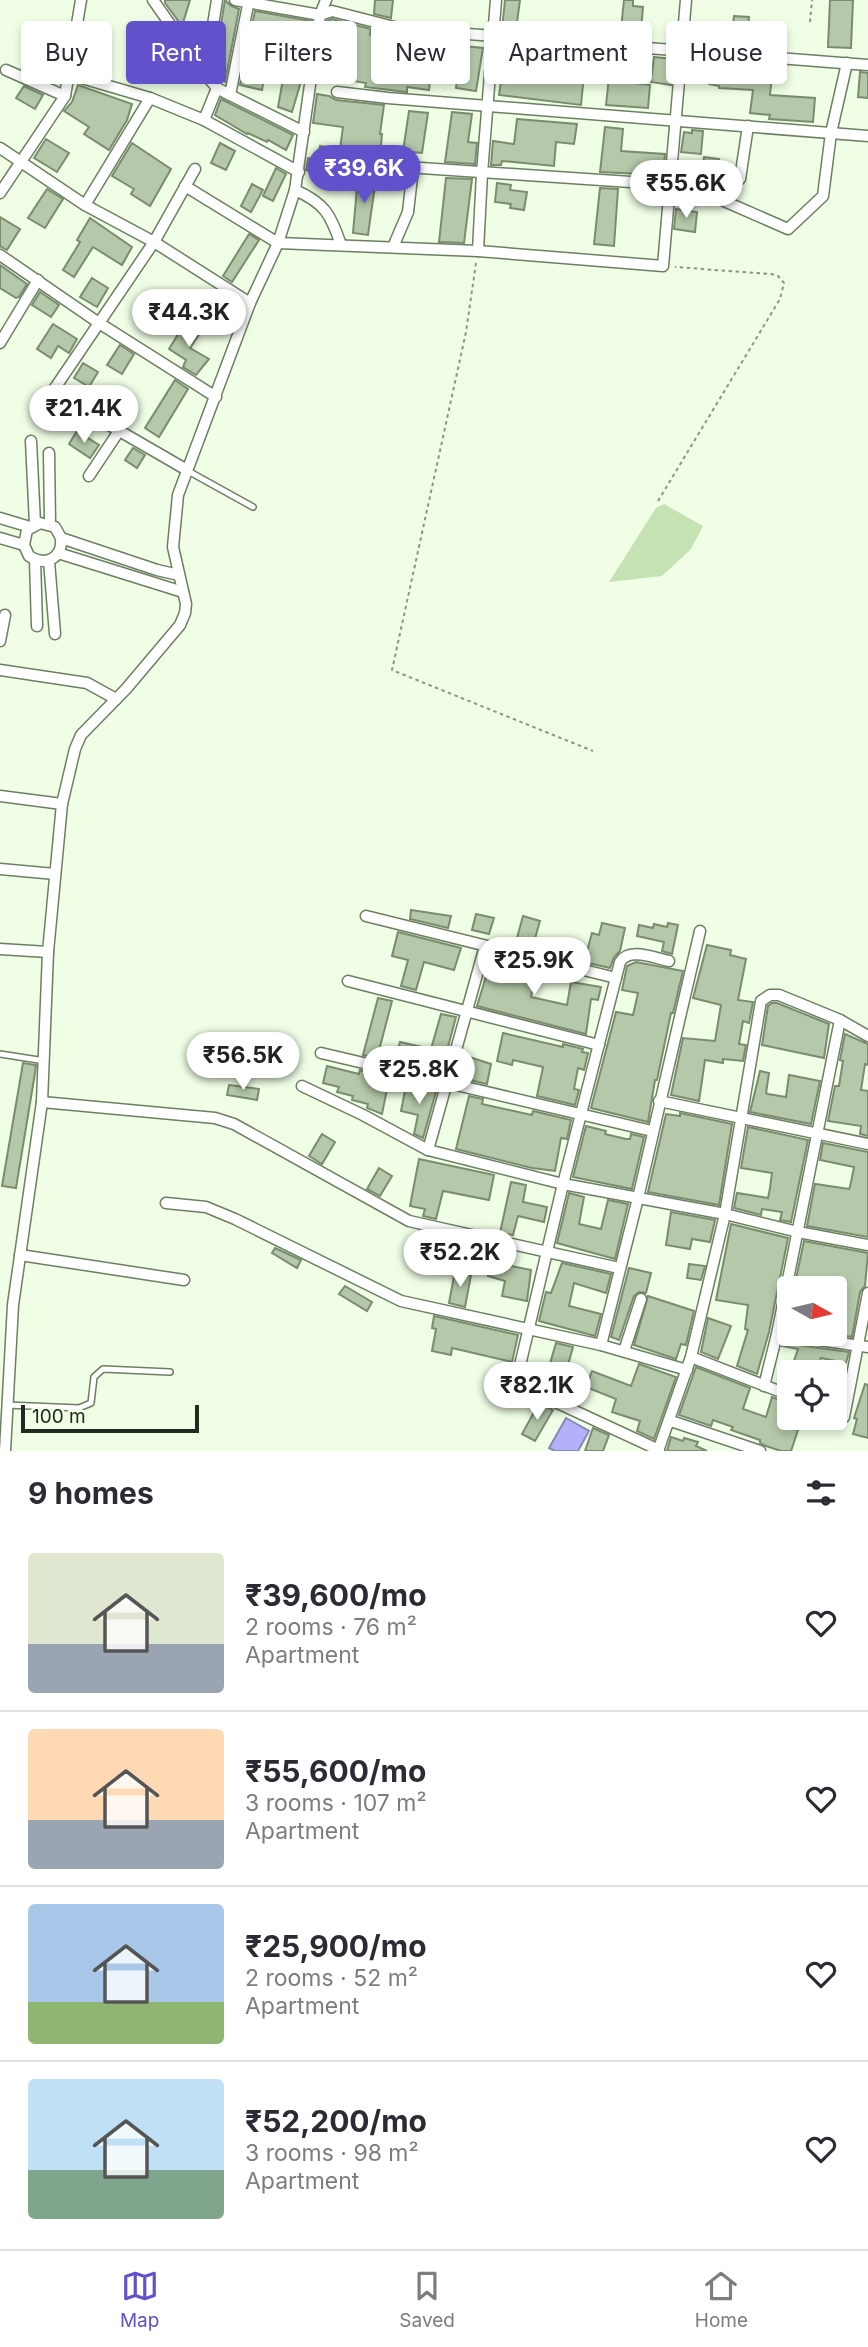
<!DOCTYPE html>
<meta charset="utf-8">
<style>
:root{--surface:#fff;--page:#f2f2f3;--text:#2b2b33;--muted:#7c7c81;--line:#e1e1e2;--accent:#6151ca}
body{margin:0;font-family:Inter,sans-serif;background:var(--page);color:var(--text);height:100vh;display:flex;flex-direction:column;font-size:26px;white-space:nowrap}
*{box-sizing:border-box;margin:0}
p{font-size:23px;color:var(--muted)}
.icon{flex:none;width:38px;height:38px;fill:none;stroke:currentColor;stroke-width:2;stroke-linecap:round;stroke-linejoin:round}
.map{position:relative;height:1451px;overflow:hidden}
.side{display:flex;flex-direction:column;background:var(--surface);flex:1}
.side>*{flex:none}
.banner{position:absolute;left:21px;top:21px;width:826px;height:63px;display:flex;gap:14px}
.needle{width:46px;rotate:98deg}
.buttons{position:absolute;left:777px;top:1276px;display:grid;gap:14px}
.buttons a{display:grid;place-items:center;width:70px;height:70px;border-radius:7px;background:var(--surface);box-shadow:0 4px 10px #0003;font-size:35px}
.scale{position:absolute;left:21px;bottom:18px;width:178px;box-sizing:border-box;padding-left:7px;border:4px solid #22291e;border-top:0;font-size:19px;line-height:24px;white-space:nowrap;color:#22291e;-webkit-text-stroke:5px #effee5;paint-order:stroke}
.price{position:absolute;translate:-50% -60px;padding:0 16px;border-radius:24px;background:#fff;color:#222;font-size:23px;line-height:46px;filter:drop-shadow(0 2px 4px #0008)}
.price::after{content:'';position:absolute;left:50%;top:42px;width:21px;height:16px;margin-left:-10px;background:inherit;clip-path:polygon(0 0,100% 0,50% 100%)}
.price.selected{background:var(--accent);color:#fff}
ul{padding:0;list-style:none}
li{display:flex;align-items:center;gap:21px;height:175px;padding:0 28px}
li+li{border-top:2px solid var(--line)}
li span{display:grid;place-items:center;flex:none;width:196px;height:140px;border-radius:7px;color:#555}
li>.icon{margin-inline-start:auto}
span .icon{width:84px;height:84px;fill:#fffc;stroke-width:1}
li b{font-size:30px}
h2{display:flex;justify-content:space-between;align-items:center;height:84px;padding:0 28px;font-size:30px}
.pill{padding:0 24px;border-radius:7px;background:var(--surface);box-shadow:0 4px 10px #0003;font-size:24px;line-height:63px}
.pill.selected{background:var(--accent);color:#fff}
.tabs{display:flex;justify-content:space-around;align-items:center;height:98px;border-top:2px solid var(--line);background:var(--surface);font-size:19px;color:var(--muted)}
.tabs a{display:grid;justify-items:center;gap:4px}
.tabs .selected{color:var(--accent)}
.map>svg:first-child{display:block}
.green{fill:#c5e2b3}
.water{fill:#b2b1fa;stroke:#8788b8;stroke-width:2}
.building{fill:#b5c8a9;stroke:#7a8c6f;stroke-width:2}
.lines{fill:none;stroke-linecap:round;stroke-linejoin:round}
.service-casing{stroke:#6d7e63;stroke-width:8}
.minor-casing{stroke:#6d7e63;stroke-width:13}
.path{stroke:#8a9583;stroke-width:2;stroke-dasharray:3.5 3.5;stroke-linecap:butt}
.service{stroke:#fff;stroke-width:5}
.minor{stroke:#fff;stroke-width:10}
</style>
<div class="map">
<svg width="868" height="1451" viewBox="0 0 868 1451">
<rect width="100%" height="100%" fill="#effee5"/>
<polygon class="green" points="664,504 703,526 691,549 662,576 609,582 656,508"/>
<polygon class="water" points="566,1418 589,1431 578,1451 555,1451 549,1448"/>
<g class="building">
<polygon points="165,0 190,0 182,26 165,3"/>
<polygon points="225,0 231,6 239,9 225,82 213,72"/>
<polygon points="375,0 393,0 391,18 374,14"/>
<polygon points="505,0 520,0 516,30 502,29"/>
<polygon points="624,0 633,0 633,6 643,7 641,31 621,29"/>
<polygon points="830,0 853,0 851,48 828,47"/>
<polygon points="255,11 311,21 307,52 270,45 262,90 240,85"/>
<polygon points="734,16 749,17 746,44 731,42"/>
<polygon points="332,19 371,29 370,35 391,39 387,66 411,68 415,41 483,48 476,91 456,88 459,65 432,62 429,90 407,87 407,92 365,87 366,83 335,78 337,63 321,61 327,21"/>
<polygon points="545,50 586,55 581,105 499,95 502,75 520,77 523,51 545,53"/>
<polygon points="609,53 629,56 626,82 650,85 648,108 606,105 609,77 606,77"/>
<polygon points="654,57 673,59 671,85 651,82"/>
<polygon points="711,61 773,66 770,95 815,98 813,122 769,119 770,115 750,113 753,90 719,88 719,86 709,84"/>
<polygon points="285,68 304,71 292,112 278,107"/>
<polygon points="860,72 868,73 868,98 858,97"/>
<polygon points="78,85 132,104 127,120 109,150 84,134 89,127 64,111 72,102"/>
<polygon points="24,86 43,95 35,109 16,98"/>
<polygon points="317,94 329,96 336,100 384,105 380,134 382,134 380,157 356,155 354,169 335,166 333,177 306,170 308,158 318,159 320,146 340,149 343,127 313,123"/>
<polygon points="221,99 293,135 286,150 268,140 267,142 248,133 247,134 215,115"/>
<polygon points="409,111 428,113 422,153 403,151"/>
<polygon points="452,112 472,114 468,142 477,143 475,164 445,162"/>
<polygon points="517,119 577,124 574,144 556,142 554,166 502,161 501,165 491,165 493,141 514,144"/>
<polygon points="605,127 623,129 621,151 665,154 663,175 600,172"/>
<polygon points="692,130 703,131 701,154 681,152 684,132 692,133"/>
<polygon points="46,139 69,153 57,172 34,158"/>
<polygon points="132,143 171,169 150,206 131,194 134,189 112,176"/>
<polygon points="220,143 235,151 226,170 211,163"/>
<polygon points="704,157 719,159 716,180 701,179"/>
<polygon points="276,168 286,174 273,201 263,196"/>
<polygon points="358,176 376,178 368,235 353,233"/>
<polygon points="446,178 472,179 464,243 439,242"/>
<polygon points="497,183 511,185 510,190 527,192 524,210 510,208 511,204 495,202"/>
<polygon points="252,184 263,190 251,212 241,206"/>
<polygon points="600,188 618,189 614,246 594,244"/>
<polygon points="47,189 63,199 45,228 28,218"/>
<polygon points="676,209 697,212 695,232 674,229"/>
<polygon points="0,217 20,229 7,250 0,246"/>
<polygon points="90,218 132,247 122,265 93,247 74,277 63,270 80,242 77,240"/>
<polygon points="249,234 259,240 232,282 223,276"/>
<polygon points="0,265 27,284 19,297 16,298 0,288"/>
<polygon points="92,278 108,288 97,307 80,297"/>
<polygon points="40,292 59,305 51,317 32,305"/>
<polygon points="185,323 200,333 190,348 209,359 196,375 183,367 186,360 169,349"/>
<polygon points="53,324 77,339 69,353 58,346 51,358 37,349"/>
<polygon points="120,345 134,354 122,374 107,365"/>
<polygon points="83,363 98,372 89,387 74,378"/>
<polygon points="175,380 188,389 159,437 145,428"/>
<polygon points="77,431 99,445 90,458 69,444"/>
<polygon points="133,448 145,455 137,468 125,460"/>
<polygon points="411,910 451,916 448,928 410,919"/>
<polygon points="476,914 494,918 489,934 472,930"/>
<polygon points="523,916 540,921 532,949 515,945"/>
<polygon points="602,923 625,928 620,951 614,957 610,968 584,962 592,933 599,935"/>
<polygon points="668,923 678,925 672,954 662,951 664,942 637,936 639,925 653,928 654,924 667,927"/>
<polygon points="398,932 461,948 454,970 424,962 416,990 401,986 408,960 392,956"/>
<polygon points="707,945 731,950 730,955 746,959 738,1000 753,1002 749,1023 743,1021 739,1044 746,1045 743,1061 723,1059 723,1063 705,1060 699,1101 671,1095 683,1038 715,1041 721,1005 693,998"/>
<polygon points="492,957 537,967 531,997 567,1005 571,982 601,987 598,1000 591,999 586,1034 477,1006"/>
<polygon points="636,962 683,971 673,1013 671,1013 657,1080 655,1080 648,1122 591,1108 616,1012 633,1015 638,993 622,990 627,966"/>
<polygon points="378,998 392,1001 377,1058 363,1055"/>
<polygon points="772,1003 777,1003 829,1024 824,1058 762,1045 768,1006"/>
<polygon points="441,1014 456,1017 441,1073 395,1062 400,1042 431,1049"/>
<polygon points="503,1033 563,1047 563,1044 583,1049 582,1052 588,1053 584,1070 578,1068 574,1089 579,1090 575,1105 537,1096 543,1067 513,1060 512,1065 497,1061"/>
<polygon points="845,1034 868,1044 868,1065 865,1064 861,1090 868,1091 868,1136 860,1134 861,1126 828,1121 835,1086 839,1086 843,1061 840,1060"/>
<polygon points="463,1055 491,1064 487,1084 457,1077"/>
<polygon points="23,1063 36,1065 35,1073 16,1188 2,1186"/>
<polygon points="327,1066 359,1074 360,1070 389,1080 382,1114 367,1108 368,1104 352,1100 353,1096 337,1092 339,1087 323,1083"/>
<polygon points="760,1071 769,1073 766,1093 768,1094 786,1097 789,1075 820,1081 811,1124 750,1112"/>
<polygon points="229,1085 259,1089 257,1100 227,1095"/>
<polygon points="422,1085 437,1088 423,1138 414,1134 418,1115 401,1111 406,1086 421,1089"/>
<polygon points="469,1096 483,1099 482,1104 532,1115 533,1111 571,1120 567,1139 561,1138 555,1171 532,1168 456,1149"/>
<polygon points="680,1113 732,1124 719,1205 648,1192 666,1114 680,1116"/>
<polygon points="586,1126 606,1131 605,1134 626,1139 630,1139 631,1134 644,1137 632,1189 573,1177"/>
<polygon points="748,1127 808,1140 791,1222 780,1220 782,1212 762,1209 761,1215 734,1208 737,1193 768,1198 770,1188 772,1173 741,1168"/>
<polygon points="322,1134 335,1142 322,1164 309,1156"/>
<polygon points="823,1143 868,1152 868,1237 807,1226 815,1184 849,1189 850,1187 854,1167 820,1160"/>
<polygon points="419,1159 494,1175 489,1200 443,1191 436,1219 423,1216 425,1209 410,1206"/>
<polygon points="379,1168 392,1176 380,1196 367,1189"/>
<polygon points="511,1182 526,1185 523,1202 547,1207 544,1222 518,1216 513,1235 500,1233"/>
<polygon points="569,1193 584,1197 579,1224 601,1229 608,1200 628,1204 615,1259 557,1243"/>
<polygon points="671,1212 715,1220 710,1242 692,1239 690,1249 666,1245"/>
<polygon points="731,1224 788,1238 769,1332 757,1374 737,1366 748,1330 745,1329 748,1305 716,1300"/>
<polygon points="419,1231 447,1238 441,1267 413,1261"/>
<polygon points="804,1241 868,1253 865,1286 860,1292 852,1337 835,1334 835,1288 800,1288 801,1280 796,1279"/>
<polygon points="275,1248 301,1260 297,1268 272,1253"/>
<polygon points="493,1248 510,1252 507,1265 531,1270 527,1301 502,1296 505,1281 488,1276"/>
<polygon points="562,1263 611,1274 606,1293 574,1283 569,1306 601,1314 595,1336 539,1321 546,1292 551,1293"/>
<polygon points="689,1264 705,1266 701,1280 687,1278"/>
<polygon points="629,1268 651,1273 646,1293 639,1292 634,1296 619,1340 611,1337"/>
<polygon points="455,1271 471,1275 465,1307 449,1303"/>
<polygon points="345,1286 372,1302 367,1311 339,1294"/>
<polygon points="648,1296 694,1311 686,1345 681,1344 676,1359 634,1345"/>
<polygon points="434,1316 518,1335 512,1362 452,1348 451,1355 432,1351 436,1329 432,1328"/>
<polygon points="708,1318 731,1326 718,1359 701,1352"/>
<polygon points="556,1343 573,1347 566,1372 549,1367"/>
<polygon points="783,1343 849,1352 846,1363 821,1358 817,1372 790,1372 798,1349 782,1346"/>
<polygon points="535,1364 550,1369 544,1388 530,1381"/>
<polygon points="639,1364 676,1377 654,1439 637,1431 640,1421 612,1412 616,1399 586,1387 592,1371 631,1386"/>
<polygon points="696,1367 750,1388 743,1409 766,1417 772,1397 788,1403 781,1424 798,1430 791,1451 781,1451 766,1446 760,1443 760,1440 731,1430 733,1427 713,1420 711,1426 679,1415"/>
<polygon points="568,1383 581,1391 575,1402 561,1396"/>
<polygon points="865,1384 868,1385 868,1438 853,1434 857,1419 854,1418"/>
<polygon points="539,1403 553,1410 535,1441 522,1434"/>
<polygon points="593,1428 609,1435 603,1451 585,1451"/>
<polygon points="671,1437 683,1441 684,1438 698,1442 696,1446 707,1451 667,1451"/>
</g>
<g class="lines">
<g class="service-casing">
<g id="service">
<polyline points="188,471 253,507"/>
<polyline points="0,1054 45,1061"/>
<polyline points="7,1405 79,1408 91,1403 94,1377 103,1369 170,1372"/>
</g>
</g>
<g class="minor-casing">
<g id="minor">
<polyline points="153,0 205,74 217,88"/>
<polyline points="235,0 320,15 332,11 402,29 868,65"/>
<polyline points="6,70 65,96"/>
<polyline points="68,74 150,98 204,120 299,172"/>
<polyline points="205,74 217,0"/>
<polyline points="337,92 388,98 868,136"/>
<polyline points="230,95 304,132"/>
<polyline points="204,120 217,88 230,95 249,0"/>
<polyline points="0,148 85,205 154,242 250,303"/>
<polyline points="362,164 720,188"/>
<polyline points="740,179 748,126"/>
<polyline points="185,186 278,243 478,251 663,266 686,0"/>
<path d="M295 190C325 203 331 215 341 245"/>
<polyline points="0,193 65,96 81,0"/>
<polyline points="724,201 788,229 823,196 831,133 847,63"/>
<polyline points="85,205 150,98"/>
<polyline points="393,247 408,212 413,168"/>
<polyline points="478,251 482,173 496,0"/>
<polyline points="0,255 99,323 216,397"/>
<polyline points="0,343 38,280"/>
<polyline points="52,392 187,470"/>
<polyline points="38,413 154,242 195,169"/>
<polyline points="31,441 35,524"/>
<polyline points="49,453 50,524"/>
<polyline points="89,476 119,431"/>
<polyline points="0,518 30,527"/>
<path d="M0 538 24 545 29 556C46 567 63 558 61 538L55 527 40 523 27 530 24 545"/>
<polyline points="61,538 157,570 179,575"/>
<polyline points="58,553 183,592"/>
<polyline points="35,560 37,626"/>
<polyline points="49,561 55,634"/>
<polyline points="0,641 5,615"/>
<polyline points="0,670 87,683 116,699"/>
<polyline points="0,796 62,804"/>
<polyline points="0,869 55,874"/>
<polyline points="366,916 616,978"/>
<polyline points="0,949 48,952"/>
<polyline points="348,981 599,1045"/>
<polyline points="321,1053 652,1131"/>
<polyline points="302,1086 363,1115 428,1150 563,1184 725,1214 798,1232 868,1245"/>
<polyline points="659,1101 868,1144"/>
<polyline points="42,1102 215,1118 234,1124 409,1221 619,1268"/>
<polyline points="428,1150 485,946"/>
<polyline points="166,1203 206,1207 235,1219 401,1301 601,1345 687,1370"/>
<polyline points="20,1255 184,1280"/>
<polyline points="777,1334 868,1347"/>
<polyline points="601,1345 638,1198 700,931"/>
<polyline points="624,1351 641,1299"/>
<polyline points="691,1357 789,1395"/>
<polyline points="764,1386 777,1334 840,1020"/>
<polyline points="844,1417 868,1293"/>
<polyline points="671,1421 760,1451"/>
<path d="M659 1450 521 1386 517 1378 563 1184 620 962C629 947 654 958 669 961"/>
<polyline points="5,1451 13,1305 42,1102 48,952 62,804 75,749 81,735 126,689 180,625 185,613 186,604 173,547 178,495 250,303 278,243 295,190 320,15 326,0"/>
<polyline points="658,1451 691,1357 725,1214 761,1001 770,995 779,995 840,1020 868,1036"/>
</g>
</g>
<g class="path">
<polyline points="810,22 812,0"/>
<polyline points="476,263 466,332 392,670 593,751"/>
<polyline points="658,501 780,299 784,283 778,276 771,274 675,267"/>
</g>
<use href="#service" class="service"/>
<use href="#minor" class="minor"/>
</g>
</svg>
<div class="buttons">
<a><svg class="needle" viewBox="-14 -14 28 28"><path d="M0-13l5 13h-10z" fill="#e53935"/><path d="M0 13l5-13h-10z" fill="#7c7c81"/></svg></a>
<a><svg class="icon" aria-label="locate" viewBox="0 0 24 24"><circle cx="12" cy="12" r="6"/><path d="M12 2v4M12 18v4M2 12h4M18 12h4"/></svg></a>
</div>
<div class="scale">100 m</div>
<b class="price selected" style="left:364px;top:205px">₹39.6K</b>
<b class="price" style="left:686px;top:220px">₹55.6K</b>
<b class="price" style="left:189px;top:349px">₹44.3K</b>
<b class="price" style="left:84px;top:445px">₹21.4K</b>
<b class="price" style="left:534px;top:997px">₹25.9K</b>
<b class="price" style="left:243px;top:1092px">₹56.5K</b>
<b class="price" style="left:419px;top:1106px">₹25.8K</b>
<b class="price" style="left:460px;top:1289px">₹52.2K</b>
<b class="price" style="left:537px;top:1422px">₹82.1K</b>
<div class="banner">
<a class="pill">Buy</a>
<a class="pill selected">Rent</a>
<a class="pill">Filters</a>
<a class="pill">New</a>
<a class="pill">Apartment</a>
<a class="pill">House</a>
</div>
</div>
<section class="side">
<h2>9 homes<svg class="icon" aria-label="filters" viewBox="0 0 24 24"><path d="M4 7h16M4 17h16"/><circle cx="9" cy="7" r="2"/><circle cx="15" cy="17" r="2"/></svg></h2>
<ul>
<li><span style="background:linear-gradient(#dfe7d0 65%,#9aa5b1 0)"><svg class="icon" aria-label="home" viewBox="0 0 24 24"><path d="M3 11l9-7 9 7M6 9v11h12V9"/></svg></span><div><b>₹39,600/mo</b><p>2 rooms · 76 m²</p><p>Apartment</p></div><svg class="icon" aria-label="heart" viewBox="0 0 24 24"><path d="M12 20l-8-8c-3-5 5-10 8-4 3-6 11-1 8 4z"/></svg></li>
<li><span style="background:linear-gradient(#ffd9b3 65%,#9aa5b1 0)"><svg class="icon" aria-label="home" viewBox="0 0 24 24"><path d="M3 11l9-7 9 7M6 9v11h12V9"/></svg></span><div><b>₹55,600/mo</b><p>3 rooms · 107 m²</p><p>Apartment</p></div><svg class="icon" aria-label="heart" viewBox="0 0 24 24"><path d="M12 20l-8-8c-3-5 5-10 8-4 3-6 11-1 8 4z"/></svg></li>
<li><span style="background:linear-gradient(#a9c7e8 70%,#8fb573 0)"><svg class="icon" aria-label="home" viewBox="0 0 24 24"><path d="M3 11l9-7 9 7M6 9v11h12V9"/></svg></span><div><b>₹25,900/mo</b><p>2 rooms · 52 m²</p><p>Apartment</p></div><svg class="icon" aria-label="heart" viewBox="0 0 24 24"><path d="M12 20l-8-8c-3-5 5-10 8-4 3-6 11-1 8 4z"/></svg></li>
<li><span style="background:linear-gradient(#bfe0f5 65%,#7fa58c 0)"><svg class="icon" aria-label="home" viewBox="0 0 24 24"><path d="M3 11l9-7 9 7M6 9v11h12V9"/></svg></span><div><b>₹52,200/mo</b><p>3 rooms · 98 m²</p><p>Apartment</p></div><svg class="icon" aria-label="heart" viewBox="0 0 24 24"><path d="M12 20l-8-8c-3-5 5-10 8-4 3-6 11-1 8 4z"/></svg></li>
</ul>
</section>
<nav class="tabs">
<a class="selected"><svg class="icon" aria-label="map" viewBox="0 0 24 24"><path d="M3 6l6-2 6 2 6-2v14l-6 2-6-2-6 2zM9 4v14M15 6v14"/></svg>Map</a>
<a><svg class="icon" aria-label="saved" viewBox="0 0 24 24"><path d="M7 4h10v16l-5-4-5 4z"/></svg>Saved</a>
<a><svg class="icon" aria-label="home" viewBox="0 0 24 24"><path d="M3 11l9-7 9 7M6 9v11h12V9"/></svg>Home</a>
</nav>
